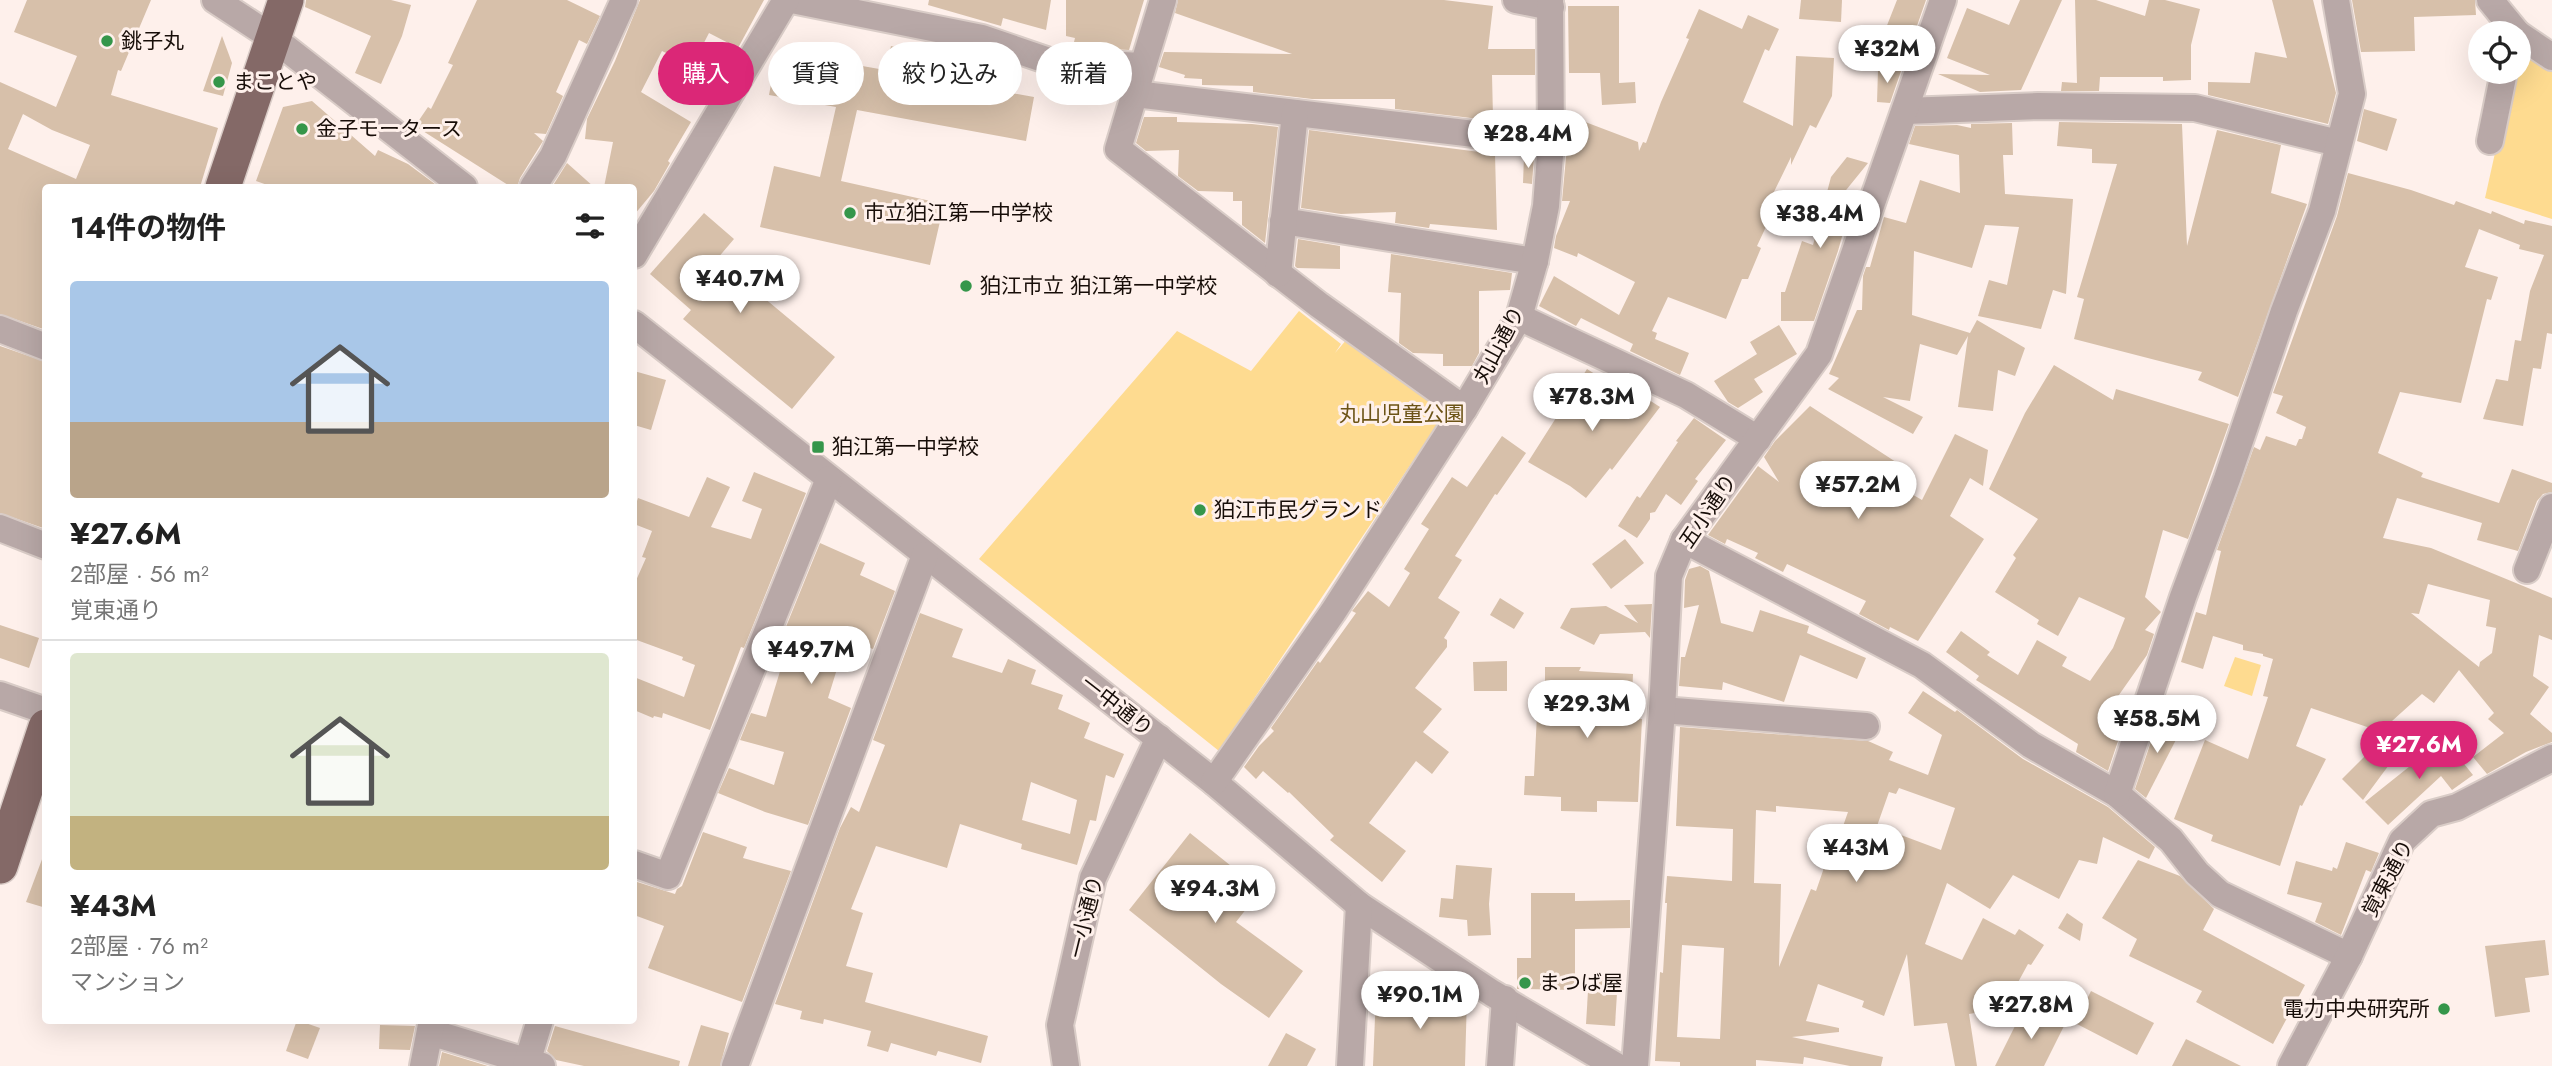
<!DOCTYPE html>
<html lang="ja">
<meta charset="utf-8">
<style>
:root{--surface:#fff;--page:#f2f2f2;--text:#222;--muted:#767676;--line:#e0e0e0;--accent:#db2777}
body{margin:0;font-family:Jost,"Noto Sans JP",sans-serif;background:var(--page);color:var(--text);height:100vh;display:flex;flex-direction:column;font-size:26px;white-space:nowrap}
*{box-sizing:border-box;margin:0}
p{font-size:23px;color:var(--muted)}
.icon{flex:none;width:38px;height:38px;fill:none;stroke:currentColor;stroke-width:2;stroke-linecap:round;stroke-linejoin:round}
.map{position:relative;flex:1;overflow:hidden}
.side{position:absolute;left:42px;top:184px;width:595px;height:840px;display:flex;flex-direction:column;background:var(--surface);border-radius:7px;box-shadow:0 7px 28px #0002}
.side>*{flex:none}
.banner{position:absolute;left:658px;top:42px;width:665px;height:63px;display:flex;gap:14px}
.buttons{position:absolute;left:2468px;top:21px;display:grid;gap:14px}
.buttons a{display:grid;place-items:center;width:63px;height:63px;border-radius:50%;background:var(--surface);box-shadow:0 7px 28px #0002;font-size:35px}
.price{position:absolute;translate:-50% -60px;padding:0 16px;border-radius:24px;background:#fff;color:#222;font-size:23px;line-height:46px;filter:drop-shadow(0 2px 4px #0008)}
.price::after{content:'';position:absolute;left:50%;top:42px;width:21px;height:16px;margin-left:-10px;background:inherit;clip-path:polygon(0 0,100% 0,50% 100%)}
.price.selected{background:var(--accent);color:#fff}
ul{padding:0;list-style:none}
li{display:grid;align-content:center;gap:14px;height:371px;padding:0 28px}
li+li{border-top:2px solid var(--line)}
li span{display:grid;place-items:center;height:217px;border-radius:7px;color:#555}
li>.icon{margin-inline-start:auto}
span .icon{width:126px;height:126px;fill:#fffc;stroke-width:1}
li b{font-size:30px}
h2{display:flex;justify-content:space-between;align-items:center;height:84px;padding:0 28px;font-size:30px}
.chip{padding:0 24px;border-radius:32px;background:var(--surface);box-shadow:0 7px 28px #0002;font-size:24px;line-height:63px}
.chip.selected{background:var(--accent);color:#fff}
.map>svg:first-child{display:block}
.green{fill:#fedb90}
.building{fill:#d7c0aa;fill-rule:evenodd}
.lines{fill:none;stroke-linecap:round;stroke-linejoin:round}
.minor-casing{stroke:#d9ccc7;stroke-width:30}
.major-casing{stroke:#d9ccc7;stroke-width:38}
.minor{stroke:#b8a8a7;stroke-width:26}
.major{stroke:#846967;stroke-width:35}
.poi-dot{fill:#35964a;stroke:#fef0eb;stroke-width:2.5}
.labels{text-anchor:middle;stroke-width:6;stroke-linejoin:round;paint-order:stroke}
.poi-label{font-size:21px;fill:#170d08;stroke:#fef0eb;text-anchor:start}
.street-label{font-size:21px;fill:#170d08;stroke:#fef0eb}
.park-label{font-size:21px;fill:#6c5316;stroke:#fef0eb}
</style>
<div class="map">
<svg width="2552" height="1066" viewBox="0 0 2552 1066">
<rect width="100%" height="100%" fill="#fef0eb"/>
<g class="green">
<polygon points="2518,46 2552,62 2552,219 2485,198 2513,72 2518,72"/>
<polygon points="1299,311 1341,344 1335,353 1348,338 1432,396 1441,419 1219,751 979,559 1177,331 1251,371"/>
<polygon points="2235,657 2261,665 2252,696 2224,686"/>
</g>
<g class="building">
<path d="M27 0H151L121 71 118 70 111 95 218 128 200 187H46V330L0 314V82L56 107 77 56 14 32ZM23 114 52 130 90 145 76 179 8 149Z"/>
<polygon points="306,0 391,0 411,5 402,36 381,84 355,73 371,36 305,7"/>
<polygon points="477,0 567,0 600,16 587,44 579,40 556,92 563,96 546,134 534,133 543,141 520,178 517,187 511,187 415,126 428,107 431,109 453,65 448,63"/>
<polygon points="640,0 764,0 738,48 709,33 692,66 662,51 641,92 691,122 668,161 670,163 654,191 634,215 634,187 604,187 613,142 585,139 587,119 615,61"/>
<polygon points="929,0 1051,0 1046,30 1003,18 1001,26 928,5"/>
<polygon points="1066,0 1144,0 1129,50 1094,48 1074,42 1075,38 1066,36"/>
<polygon points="1178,0 1444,0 1493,6 1488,49 1535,49 1535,75 1492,75 1493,117 1488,117 1488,120 1395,109 1395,99 1312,99 1253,92 1253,86 1202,85 1202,79 1184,78 1185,75 1159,67 1164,52 1292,54 1175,13"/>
<polygon points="1801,0 1842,0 1841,22 1799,19"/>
<polygon points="1897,0 1926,0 1911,43 1884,33"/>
<polygon points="2020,0 2062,0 2021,90 1980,92 1938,74 1990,75 1947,58 1967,8 2009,25"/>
<polygon points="2075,0 2096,0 2145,16 2149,0 2165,0 2200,9 2191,45 2191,80 2163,81 2163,77 2100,77 2099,91 2061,91 2062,82 2077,83"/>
<polygon points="2272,0 2313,0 2336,93 2328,124 2208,95 2208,82 2250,83 2255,52 2287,58"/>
<polygon points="2352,0 2475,0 2476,15 2414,17 2415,51 2361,52"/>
<polygon points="1568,6 1619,6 1619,83 1635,82 1636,103 1602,105 1600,73 1569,73"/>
<polygon points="1699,9 1742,29 1748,15 1779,29 1769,51 1765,49 1743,102 1793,126 1796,56 1834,58 1832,96 1816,128 1810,125 1791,165 1791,157 1771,198 1778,201 1757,246 1761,248 1748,279 1742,279 1726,319 1668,297 1652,331 1657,333 1655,339 1689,353 1680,375 1630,351 1633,344 1581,318 1576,326 1539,306 1554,276 1619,315 1635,282 1578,253 1577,257 1554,248 1556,236 1570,201 1562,201 1566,157 1580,120 1638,142 1639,151 1643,142 1646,143 1661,102 1689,39 1686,38"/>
<polygon points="222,36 232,63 223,96 203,91"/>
<polygon points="891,46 932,56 927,78 1034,97 1026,141 857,110 841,181 944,204 930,265 760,227 774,166 820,177 836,107 769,95 777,51 885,70"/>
<polygon points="1878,70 1901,71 1890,103 1877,102"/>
<polygon points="1067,78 1097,79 1097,99 1067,99"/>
<polygon points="312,101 375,156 378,150 408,164 439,187 273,187 256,181 283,107"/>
<polygon points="2364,109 2397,119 2387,151 2357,141"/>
<polygon points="1144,117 1177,117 1177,122 1252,124 1278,127 1265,243 1242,225 1242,201 1233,201 1233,192 1198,191 1178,176 1179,150 1146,151 1136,143"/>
<polygon points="2059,122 2182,124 2187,246 2217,130 2281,145 2271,193 2307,204 2238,397 2198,380 2202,372 2074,339 2084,299 2077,297 2117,164 2092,163 2092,149 2057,146"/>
<polygon points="2012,123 2013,155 2003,155 2005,194 2073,199 2066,294 2053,290 2041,329 1978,316 1989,280 2007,285 2019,227 1985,225 1972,268 1914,251 1912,315 1970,333 1977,320 2025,348 2015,376 1998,370 1993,411 1958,407 1968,336 1957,355 1920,344 1910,401 1883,397 1923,417 1913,434 1828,389 1839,378 1829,374 1857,310 1862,310 1863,276 1866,267 1870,267 1884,217 1906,223 1920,180 1960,193 1959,155 1909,144 1915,126 1957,125 1971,128 1971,124"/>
<polygon points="1309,130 1495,154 1497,230 1430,224 1429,228 1395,223 1396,212 1341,214 1301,208"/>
<polygon points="1524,156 1534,157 1532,184 1523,183"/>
<polygon points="1847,157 1868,163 1838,200 1851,204 1838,251 1814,321 1781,321 1781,292 1785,292 1802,241 1813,245 1831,177"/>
<polygon points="567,163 594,187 552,187"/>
<path d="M2348 173 2411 190 2454 205 2456 201 2491 214 2492 211 2524 224 2525 220 2552 226V334L2547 333 2541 369 2533 368 2523 426 2483 419 2496 379 2508 381 2515 340 2521 341 2530 291 2544 255 2519 249 2520 245 2479 229 2465 267 2498 277 2491 300 2487 299 2461 403 2400 392 2378 453 2423 473 2421 477 2499 503 2512 469 2552 483V492L2543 494 2537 501 2518 551 2477 540 2482 523 2397 498 2383 538 2431 548 2552 598V640L2539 635 2533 676 2549 687 2530 714 2552 733V742L2526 752 2487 774 2473 757 2504 733 2488 719 2494 713 2459 670 2434 703 2422 694 2382 730 2400 750 2363 800 2342 779 2370 751 2364 744 2379 731 2311 708 2296 746 2326 759 2302 806 2300 805 2280 866 2211 841 2213 835 2174 819 2205 740 2248 759 2268 697 2263 696 2273 659 2263 656V654L2243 650V645L2213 636 2203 669 2181 662 2196 612 2206 615 2221 551 2217 550 2254 447 2260 450 2266 436 2296 446 2299 439H2302L2306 427 2276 413 2283 396 2273 393 2337 216ZM2428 584 2490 600 2486 626 2496 628 2492 653 2480 662 2479 667 2411 613 2419 614Z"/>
<polygon points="704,213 734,239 717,259 835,357 792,409 683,319 691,310 650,274"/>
<polygon points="1298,239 1340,246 1340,269 1297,268 1295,266"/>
<polygon points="1391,254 1512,273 1510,290 1479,291 1479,353 1472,366 1443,366 1443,354 1413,353 1399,343 1401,293 1388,292"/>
<polygon points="1779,325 1797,354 1754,379 1763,392 1738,408 1728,402 1714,381 1757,354 1750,342"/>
<polygon points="0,346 46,362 46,529 0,513"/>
<polygon points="2054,365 2113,400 2116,389 2229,424 2188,539 2163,530 2145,597 2161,612 2145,630 2154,634 2147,655 2114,702 2129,708 2108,771 2076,752 2078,744 1976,680 1979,676 1946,652 1961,631 1990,652 1987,655 2018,675 2037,640 2067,657 2062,666 2090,681 2113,648 2125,618 2079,597 2058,636 2037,624 2039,620 1995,592 2016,558 2013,555 2038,519 1989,489 2025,413"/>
<polygon points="1587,369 1628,395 1632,389 1660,407 1612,470 1610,468 1586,498 1570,486 1528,462"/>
<polygon points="634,371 666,380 651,430 634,425"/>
<polygon points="1810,406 1899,464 1889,481 1922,500 1955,434 1988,450 1983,486 1970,478 1950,516 1984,539 1918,641 1890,627 1889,630 1859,614 1866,601 1787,564 1783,572 1755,558 1758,553 1727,539 1725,544 1708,535 1758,466 1779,482 1764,457 1775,441"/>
<polygon points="1694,418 1726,440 1695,479 1698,481 1681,505 1666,494 1655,512 1650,513 1650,519 1637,538 1618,526 1637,496 1640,498 1678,442 1676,441"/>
<polygon points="1502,436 1526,453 1497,495 1495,494 1455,556 1462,560 1438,598 1460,612 1444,638 1447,640 1447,647 1415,688 1442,709 1423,732 1449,752 1432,774 1416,761 1369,823 1406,851 1382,882 1330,840 1334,836 1289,792 1288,793 1263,771 1256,779 1244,767 1259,746 1274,731 1271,728 1318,661 1320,663 1356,613 1352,611 1368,591 1389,607 1410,573 1404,569 1429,529 1421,524 1452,477 1467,487"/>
<polygon points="754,472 806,493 744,648 741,647 710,730 663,713 662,718 654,716 653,718 634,710 634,677 684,697 695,665 682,660 683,657 634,639 634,585 646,558 642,557 652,531 634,524 634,510 638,498 689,517 707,477 730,487 711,527 751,539 762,509 742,501"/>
<polygon points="1625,539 1644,563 1611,589 1592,564"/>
<polygon points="820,543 865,563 860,575 895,591 873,649 846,640 828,698 851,708 808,825 765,812 718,793 729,768 774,785 784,752 740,740 751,713 766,717 789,642 781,639"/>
<polygon points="1700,566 1709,571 1721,623 1753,632 1760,610 1809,626 1807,633 1866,658 1857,679 1800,655 1784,702 1723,682 1722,690 1679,686 1681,657 1685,657 1699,605 1684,608 1685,580 1689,569"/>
<polygon points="1500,598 1524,613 1514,629 1490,615"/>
<polygon points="1652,604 1650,638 1645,632 1600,634 1594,645 1560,628 1571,608 1606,606 1638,623 1624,605"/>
<path d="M920 613 963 629 952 657 1002 673 1008 659 1036 670 1031 684 1063 695 1058 709 1090 723 1084 738 1124 754 1114 778 1106 775 1096 821 1090 820 1077 865 1021 849 1022 844 960 824 947 868 876 846 851 909 863 913 846 966 873 973 865 1002 988 1036 981 1063 938 1051 936 1056 891 1043 888 1052 867 1046 871 1031 824 1019 823 1024 800 1019 802 1011 775 1004 840 828 851 807 859 812 885 745 873 740ZM1031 782 1077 800 1070 834 1022 820Z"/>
<polygon points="0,625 39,638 29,668 0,658"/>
<polygon points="1507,661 1507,691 1474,691 1473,662"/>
<polygon points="1545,667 1581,667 1579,671 1633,674 1631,719 1642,719 1638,802 1597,801 1597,812 1561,811 1561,797 1524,795 1525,776 1534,776 1537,714 1545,715"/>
<path d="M1923 691 1955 712 1957 710 2023 759 2108 807 2155 847 2149 859 2103 837 2097 864 2079 860 2059 899 2013 875 1990 909 1947 883 1925 944 1962 960 1983 918 2015 935 2019 929 2044 945 2031 965 2028 964 2004 1008 1969 1014 1977 1066H1955L1947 1023 1914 1026 1907 954 1884 1016 1862 1007 1864 1001 1818 984 1806 1021 1839 1028V1032L1792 1037 1883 1057 1881 1066H1850L1804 1057 1803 1064 1756 1060V1066H1680V1062L1655 1061 1660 972 1663 973 1667 903H1665L1667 876 1732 881 1733 829 1676 826 1680 727 1868 741 1893 752 1889 760 1928 775 1942 735 1908 713ZM1899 788 1955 808 1941 850 1877 826 1889 792 1896 794ZM1776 806 1848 812 1830 863 1826 862 1816 891 1811 889 1779 967 1781 884 1754 883 1756 810 1776 812ZM1682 945 1724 948 1720 1039 1677 1037Z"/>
<polygon points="2159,718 2182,728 2146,798 2135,789"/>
<polygon points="2444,739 2473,775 2452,790 2441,776 2388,825 2365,802"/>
<polygon points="703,832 747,847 743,858 791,871 742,1002 648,968 664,926 634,915 634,881 675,894 677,889 682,886"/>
<polygon points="1190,833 1261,890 1236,922 1303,971 1269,1018 1221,984 1129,910"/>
<polygon points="2346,842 2379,853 2371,872 2366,870 2341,935 2315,922 2322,903 2287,894 2296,861 2332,871 2333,867 2337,869"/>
<polygon points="44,854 46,855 46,908 26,902"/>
<polygon points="2138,860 2180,876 2214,909 2203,930 2305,985 2273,1044 2196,1002 2202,991 2129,956 2137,939 2102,918"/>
<polygon points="1456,865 1492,868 1489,904 1491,935 1468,936 1467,920 1439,917 1441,898 1453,899"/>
<polygon points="1531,893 1575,893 1575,901 1630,900 1630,928 1575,929 1575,990 1517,989 1517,958 1531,958"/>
<polygon points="2067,913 2083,924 2080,941 2058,928"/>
<polygon points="2545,940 2549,975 2525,978 2530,1012 2495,1017 2485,946"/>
<polygon points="1589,975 1618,976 1615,1026 1586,1024"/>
<polygon points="2091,991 2154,1023 2137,1055 2075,1023"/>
<polygon points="1376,994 1467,997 1465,1066 1373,1066"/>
<polygon points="2025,1006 2064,1026 2044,1066 1995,1066"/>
<polygon points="297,1020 320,1028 308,1059 286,1051"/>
<polygon points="380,1025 415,1026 410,1050 379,1049"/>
<polygon points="701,1025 729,1033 720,1066 688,1066"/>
<polygon points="555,1026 680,1061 679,1066 584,1066 556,1060 547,1051"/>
<polygon points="1286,1033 1316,1049 1307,1066 1268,1066"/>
<polygon points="2186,1039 2241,1066 2172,1066"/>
<polygon points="442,1052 488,1066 439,1066"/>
</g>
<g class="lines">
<g class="minor-casing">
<g id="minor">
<polyline points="215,0 273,38 464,187"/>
<polyline points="792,0 982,38 1049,61 1141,66"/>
<polyline points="1163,0 1118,149 1319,305 1464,409"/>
<polyline points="1516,0 1551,7"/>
<polyline points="2490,0 2517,33"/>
<polyline points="2518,34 2552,57"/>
<polyline points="1135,94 1551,143"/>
<polyline points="1905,111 2038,106 2195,108 2338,143"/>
<polyline points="2490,141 2504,72"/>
<polyline points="533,187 553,156 624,0"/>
<polyline points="1283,221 1535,261"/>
<polyline points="634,255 786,0"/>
<polyline points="1278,274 1295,113"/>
<polyline points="1519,317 1686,395 1758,439"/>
<polyline points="634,324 1214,782 1359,905 1492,993 1616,1066"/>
<polyline points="0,329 46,347"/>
<polyline points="0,528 46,546"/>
<polyline points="1684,540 1922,665 2031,745 2117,794 2171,840 2197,873 2220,894 2349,956"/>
<polyline points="2527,570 2552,507"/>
<polyline points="0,695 46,711"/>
<polyline points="1662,710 1866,726"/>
<polyline points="1214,782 1333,612 1464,409 1519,317 1535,261 1546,206 1551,143 1550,0"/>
<polyline points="2117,794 2183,597 2227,479 2284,311 2322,211 2352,94 2336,0"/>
<polyline points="634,864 668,876 829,479"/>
<polyline points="430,1032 542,1066"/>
<polyline points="423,1066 432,1020"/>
<polyline points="526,1066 540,1020"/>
<polyline points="735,1066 925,555"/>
<polyline points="1066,1066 1060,1025 1093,878 1159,738"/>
<polyline points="1350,1066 1359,905"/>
<polyline points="1500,1066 1505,999"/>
<polyline points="1635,1066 1662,710 1669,576 1684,540 1819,354 1943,0"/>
<polyline points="2291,1066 2349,956 2402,841 2431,814 2457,807 2552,758"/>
</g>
</g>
<g class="major-casing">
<g id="major">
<polyline points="223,187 286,0"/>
<polyline points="0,866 46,727"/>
</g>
</g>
<use href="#minor" class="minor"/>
<use href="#major" class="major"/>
</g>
<g class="poi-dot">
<circle cx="107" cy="41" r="7"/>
<circle cx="219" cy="82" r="7"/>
<circle cx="302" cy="129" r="7"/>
<circle cx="850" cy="213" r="7"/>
<circle cx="966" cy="286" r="7"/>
<rect x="811" y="440" width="14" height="14" rx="3.5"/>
<circle cx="1200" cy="510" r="7"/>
<circle cx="1525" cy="983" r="7"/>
<circle cx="2444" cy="1009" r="7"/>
</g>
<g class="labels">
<g class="poi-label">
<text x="121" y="48">銚子丸</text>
<text x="233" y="89">まことや</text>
<text x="316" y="136">金子モータース</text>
<text x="864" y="220">市立狛江第一中学校</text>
<text x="980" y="293">狛江市立 狛江第一中学校</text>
<text x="832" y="454">狛江第一中学校</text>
<text x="1214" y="517">狛江市民グランド</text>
<text x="1539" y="990">まつば屋</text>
<text x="2430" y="1016" text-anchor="end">電力中央研究所</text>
</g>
<g class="street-label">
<text transform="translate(1499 345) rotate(-62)" y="7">丸山通り</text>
<text transform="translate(1708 511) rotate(-56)" y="7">五小通り</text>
<text transform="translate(1117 706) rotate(38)" y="7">一中通り</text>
<text transform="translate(2388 878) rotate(-62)" y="7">覚東通り</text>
<text transform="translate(1086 917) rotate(-76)" y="7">一小通り</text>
</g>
<g class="park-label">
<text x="1402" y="421">丸山児童公園</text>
</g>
</g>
</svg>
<div class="buttons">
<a><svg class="icon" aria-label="locate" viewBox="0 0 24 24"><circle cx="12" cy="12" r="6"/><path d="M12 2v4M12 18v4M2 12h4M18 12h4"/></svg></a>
</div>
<b class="price" style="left:1887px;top:85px">¥32M</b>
<b class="price" style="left:1528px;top:170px">¥28.4M</b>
<b class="price" style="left:1820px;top:250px">¥38.4M</b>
<b class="price" style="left:740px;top:315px">¥40.7M</b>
<b class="price" style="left:1592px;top:433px">¥78.3M</b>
<b class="price" style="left:1858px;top:521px">¥57.2M</b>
<b class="price" style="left:811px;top:686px">¥49.7M</b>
<b class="price" style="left:1587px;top:740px">¥29.3M</b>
<b class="price" style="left:2157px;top:755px">¥58.5M</b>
<b class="price selected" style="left:2419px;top:781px">¥27.6M</b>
<b class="price" style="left:1856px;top:884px">¥43M</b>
<b class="price" style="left:1215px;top:925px">¥94.3M</b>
<b class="price" style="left:1420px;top:1031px">¥90.1M</b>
<b class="price" style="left:2031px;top:1041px">¥27.8M</b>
<div class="banner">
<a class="chip selected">購入</a>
<a class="chip">賃貸</a>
<a class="chip">絞り込み</a>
<a class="chip">新着</a>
</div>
<section class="side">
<h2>14件の物件<svg class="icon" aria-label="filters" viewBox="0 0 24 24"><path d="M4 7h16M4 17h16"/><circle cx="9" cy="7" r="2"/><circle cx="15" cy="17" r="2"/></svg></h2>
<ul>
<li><span style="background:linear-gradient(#a9c7e8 65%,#b9a48a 0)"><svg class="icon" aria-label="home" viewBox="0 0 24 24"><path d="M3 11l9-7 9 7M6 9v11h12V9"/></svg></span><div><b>¥27.6M</b><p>2部屋 · 56 m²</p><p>覚東通り</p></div></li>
<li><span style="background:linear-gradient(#dfe7d0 75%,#c2b280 0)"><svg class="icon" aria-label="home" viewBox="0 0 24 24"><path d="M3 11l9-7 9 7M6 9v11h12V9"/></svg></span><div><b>¥43M</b><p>2部屋 · 76 m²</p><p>マンション</p></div></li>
</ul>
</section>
</div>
